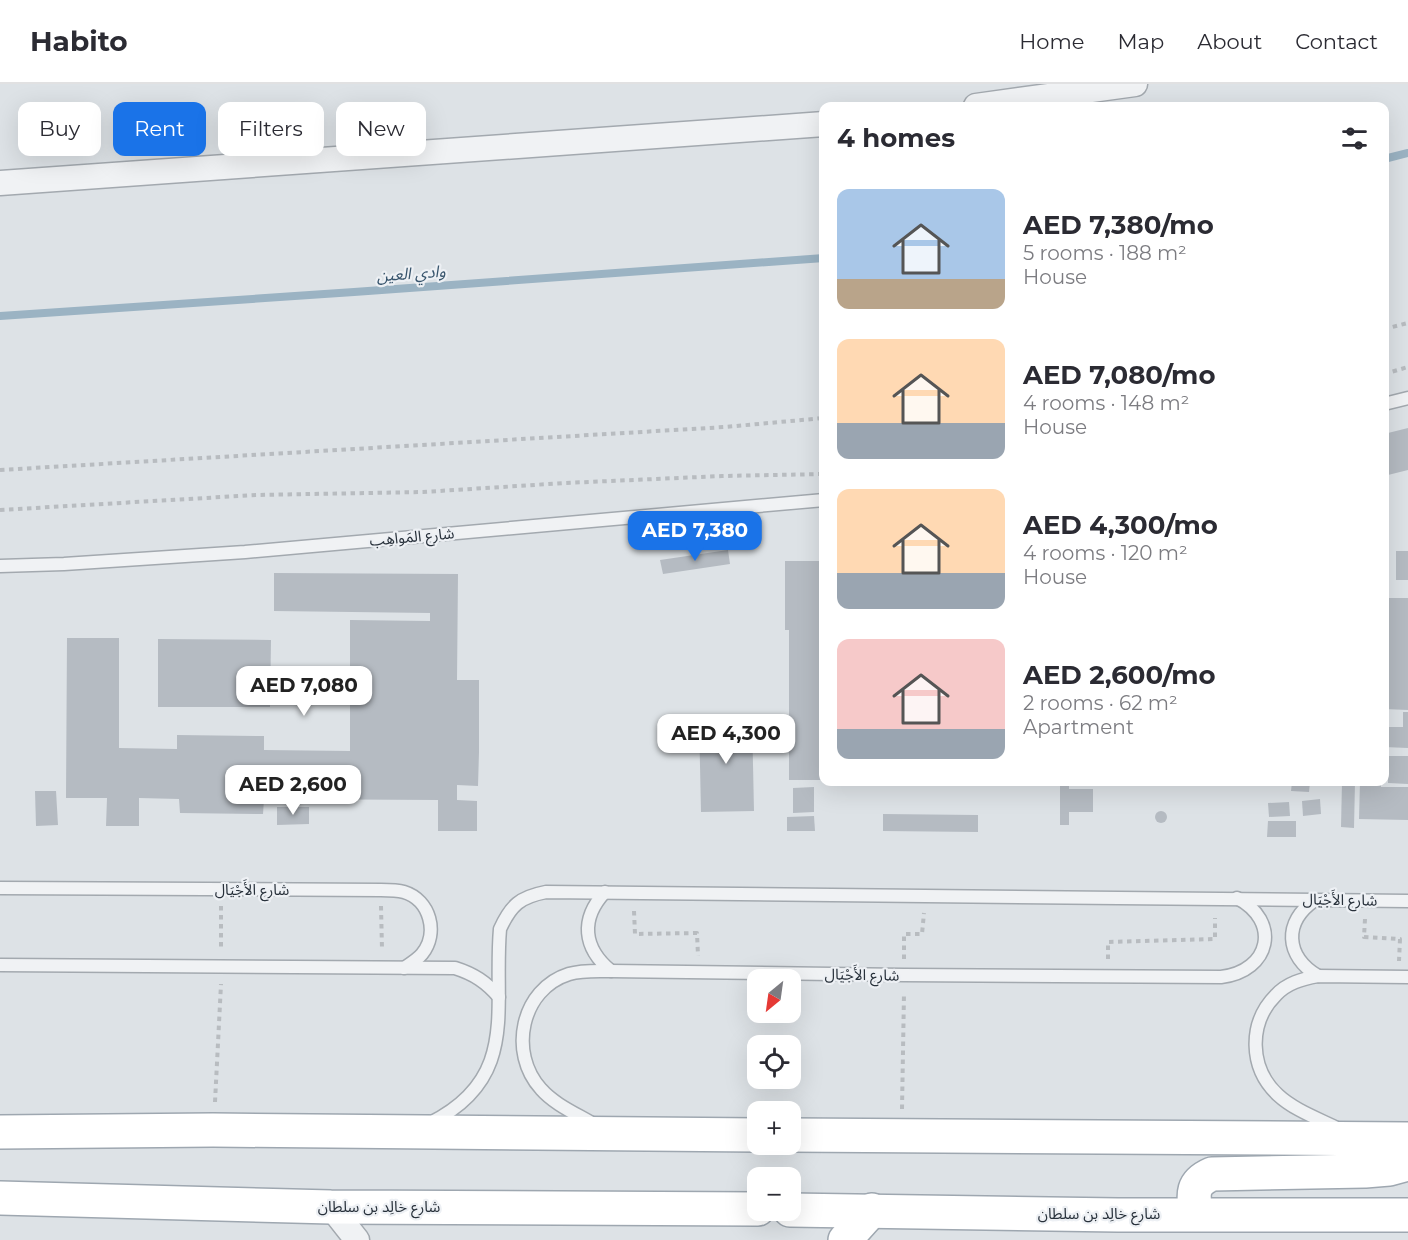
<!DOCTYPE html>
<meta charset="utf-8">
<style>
:root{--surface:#fff;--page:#f7f7f7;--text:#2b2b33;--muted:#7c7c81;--line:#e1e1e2;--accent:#1a73e8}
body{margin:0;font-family:Montserrat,"Noto Sans Arabic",sans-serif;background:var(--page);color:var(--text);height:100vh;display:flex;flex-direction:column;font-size:22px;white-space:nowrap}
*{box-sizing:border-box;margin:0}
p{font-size:20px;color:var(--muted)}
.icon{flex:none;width:33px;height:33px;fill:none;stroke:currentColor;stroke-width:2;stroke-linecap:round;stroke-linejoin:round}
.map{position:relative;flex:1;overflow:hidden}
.sheet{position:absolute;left:819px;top:18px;width:570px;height:684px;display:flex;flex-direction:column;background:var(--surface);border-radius:12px;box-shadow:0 6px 24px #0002}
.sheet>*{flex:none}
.guide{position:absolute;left:18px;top:18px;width:570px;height:54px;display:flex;gap:12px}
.needle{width:39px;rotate:209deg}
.tools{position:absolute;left:747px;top:885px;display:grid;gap:12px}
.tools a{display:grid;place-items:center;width:54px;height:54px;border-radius:12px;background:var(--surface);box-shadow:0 6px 24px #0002;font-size:30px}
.price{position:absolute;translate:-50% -51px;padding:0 14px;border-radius:12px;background:#fff;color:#222;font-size:20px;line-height:39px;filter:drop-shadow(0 2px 3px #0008)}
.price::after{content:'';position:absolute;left:50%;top:36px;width:18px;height:14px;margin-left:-9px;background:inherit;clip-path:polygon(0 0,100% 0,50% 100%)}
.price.on{background:var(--accent);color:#fff}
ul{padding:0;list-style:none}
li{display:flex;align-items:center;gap:18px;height:150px;padding:0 18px}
li span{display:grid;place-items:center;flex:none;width:168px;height:120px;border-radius:12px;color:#555}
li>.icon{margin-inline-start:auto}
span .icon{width:72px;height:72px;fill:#fffc;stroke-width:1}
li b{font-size:26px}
h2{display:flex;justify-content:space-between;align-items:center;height:72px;padding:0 18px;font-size:26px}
.pill{padding:0 21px;border-radius:12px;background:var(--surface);box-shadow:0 6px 24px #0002;font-size:21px;line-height:54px}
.pill.on{background:var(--accent);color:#fff}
header{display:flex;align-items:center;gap:36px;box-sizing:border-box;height:84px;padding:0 30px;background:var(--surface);border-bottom:2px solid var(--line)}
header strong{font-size:28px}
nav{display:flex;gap:33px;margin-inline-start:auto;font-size:21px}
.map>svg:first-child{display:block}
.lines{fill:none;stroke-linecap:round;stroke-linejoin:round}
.stream{stroke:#9bb3c3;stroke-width:8}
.building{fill:#b5bbc2}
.lane-casing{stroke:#a3a9af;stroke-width:15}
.street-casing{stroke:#a3a9af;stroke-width:27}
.primary-casing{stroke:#9ea7b0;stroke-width:36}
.path{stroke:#b8bcc0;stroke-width:4;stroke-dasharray:4.5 4.5;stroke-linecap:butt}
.lane{stroke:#f0f2f4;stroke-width:12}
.street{stroke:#f0f2f4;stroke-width:24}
.primary{stroke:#fff;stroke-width:33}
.labels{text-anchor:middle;stroke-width:4.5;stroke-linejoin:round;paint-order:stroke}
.street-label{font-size:15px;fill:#28313b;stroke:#edf0f4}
.water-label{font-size:16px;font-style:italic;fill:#36536b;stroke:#edf0f4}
</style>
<header>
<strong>Habito</strong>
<nav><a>Home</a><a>Map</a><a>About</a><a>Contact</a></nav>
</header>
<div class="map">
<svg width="1408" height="1156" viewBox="0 0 1408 1156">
<rect width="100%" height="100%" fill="#dde2e6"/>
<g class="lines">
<g class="stream">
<polyline points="1384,75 1408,69"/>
<polyline points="0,232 354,208 824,174"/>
</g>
</g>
<g class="building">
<polygon points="1408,344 1408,386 1384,392 1384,350"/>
<polygon points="728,466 730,480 663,490 660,476"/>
<rect x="1396" y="467" width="12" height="29"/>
<polygon points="785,477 821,477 821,504 824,504 824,696 789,696 789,546 785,546"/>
<polygon points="274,489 458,490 457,596 479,596 479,668 478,702 457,701 457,716 477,717 477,747 438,747 438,716 264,715 263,730 180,729 179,715 139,714 139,742 106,742 107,714 66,714 67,554 119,554 119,664 177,665 177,651 264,652 264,666 350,667 350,536 430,537 430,529 274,527"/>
<polygon points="1384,514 1408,514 1408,626 1384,625"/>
<polygon points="158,555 271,556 270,623 158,623"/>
<polygon points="1403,628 1408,628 1408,664 1384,663 1384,643 1403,643"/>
<polygon points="752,634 754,727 701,728 699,635"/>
<polygon points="1388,672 1408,672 1408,700 1388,699"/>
<polygon points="1060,698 1069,698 1069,705 1093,705 1093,728 1069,728 1069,741 1060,741"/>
<polygon points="1292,698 1310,698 1309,708 1291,707"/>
<polygon points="1342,698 1355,698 1354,744 1341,743"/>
<polygon points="1360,698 1381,698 1381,703 1408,703 1408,736 1359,735"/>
<polygon points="814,703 814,728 793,729 793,704"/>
<polygon points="35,707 56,707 58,741 36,742"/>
<polygon points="1320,715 1321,730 1303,732 1302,717"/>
<polygon points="1289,718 1290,732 1269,733 1268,719"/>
<polygon points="277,723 309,723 309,740 277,741"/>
<circle cx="1161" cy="733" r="6"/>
<polygon points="883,730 978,731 978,748 883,747"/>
<polygon points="814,732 815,747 787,747 787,733"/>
<polygon points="1268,737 1296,737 1296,753 1267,753"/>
</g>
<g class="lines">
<g class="lane-casing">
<g id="lane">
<polyline points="1384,320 1408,314"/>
<polyline points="0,482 64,480 245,468 824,416"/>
<path d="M0 804 381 806C389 806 397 806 404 808 430 816 439 849 422 870 418 875 410 880 404 884"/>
<path d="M605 808C580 835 583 864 611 887"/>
<path d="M1315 816C1283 838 1285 872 1318 892"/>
<path d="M0 881 455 884C474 890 486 898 499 913"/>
<path d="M430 1039C520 994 493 925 500 845 511 821 520 813 546 808L1408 817"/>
<path d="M595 1041C577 1030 555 1021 541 1005 508 969 521 905 569 890 582 886 597 887 611 887L904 891 1221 893C1271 887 1281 837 1237 814"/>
<path d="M1339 1045C1319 1035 1294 1026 1278 1011 1249 984 1248 939 1276 911 1287 899 1302 895 1318 892L1408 893"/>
</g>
</g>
<g class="street-casing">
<g id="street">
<polyline points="976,22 1135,0"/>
<polyline points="0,99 824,40"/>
<polyline points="331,1123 357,1156"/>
</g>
</g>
<g class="primary-casing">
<g id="primary">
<polyline points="0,1048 213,1046 758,1051"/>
<polyline points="790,1051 1408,1055"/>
<polyline points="0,1114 331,1123 758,1125"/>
<polyline points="790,1126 1118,1131 1408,1131"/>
<path d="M1196 1130C1193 1110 1191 1099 1212 1090L1365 1087 1389 1085 1408 1080"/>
<polyline points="845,1156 872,1126"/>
</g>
</g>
<g class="path">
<polyline points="1384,245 1408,239"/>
<polyline points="1384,290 1408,283"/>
<polyline points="0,386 725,343 824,334"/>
<polyline points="0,426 256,411 423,408 565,399 722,392 824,390"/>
<polyline points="221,822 221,865"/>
<polyline points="381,822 382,865"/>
<polyline points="634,827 635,850 697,849 698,872"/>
<polyline points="1365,835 1364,853 1400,855 1399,877"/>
<polyline points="904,875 904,850 922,850 924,829"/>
<polyline points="1108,875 1108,858 1215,855 1215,834"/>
<polyline points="215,1018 221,900"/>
<polyline points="902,1025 904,909"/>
</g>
<use href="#lane" class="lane"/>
<use href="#street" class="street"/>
<use href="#primary" class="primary"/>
</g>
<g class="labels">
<g class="street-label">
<text transform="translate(412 453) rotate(-5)" y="5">شارع المَواهِب</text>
<text x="252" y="811">شارع الأَجْيَال</text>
<text transform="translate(1340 816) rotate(1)" y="5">شارع الأَجْيَال</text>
<text transform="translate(862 891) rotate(1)" y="5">شارع الأَجْيَال</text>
<text x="379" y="1128">شارع خالِد بن سلطان</text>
<text x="1099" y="1135">شارع خالِد بن سلطان</text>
</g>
<g class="water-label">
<text transform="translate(411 189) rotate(-4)" y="6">وادي العين</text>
</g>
</g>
</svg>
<div class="tools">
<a><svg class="needle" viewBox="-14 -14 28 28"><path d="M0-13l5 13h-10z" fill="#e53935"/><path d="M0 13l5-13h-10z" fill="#7c7c81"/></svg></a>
<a><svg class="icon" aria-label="locate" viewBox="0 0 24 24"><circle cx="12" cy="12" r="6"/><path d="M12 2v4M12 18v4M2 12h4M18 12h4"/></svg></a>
<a>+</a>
<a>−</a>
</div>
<b class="price on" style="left:695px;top:478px">AED 7,380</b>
<b class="price" style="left:304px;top:633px">AED 7,080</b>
<b class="price" style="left:726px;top:681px">AED 4,300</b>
<b class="price" style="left:293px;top:732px">AED 2,600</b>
<div class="guide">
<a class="pill">Buy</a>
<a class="pill on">Rent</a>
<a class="pill">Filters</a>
<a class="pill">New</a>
</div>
<section class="sheet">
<h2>4 homes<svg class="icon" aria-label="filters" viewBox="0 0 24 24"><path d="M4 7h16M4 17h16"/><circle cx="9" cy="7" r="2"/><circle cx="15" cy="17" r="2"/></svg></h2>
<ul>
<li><span style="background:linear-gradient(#a9c7e8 75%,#b9a48a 0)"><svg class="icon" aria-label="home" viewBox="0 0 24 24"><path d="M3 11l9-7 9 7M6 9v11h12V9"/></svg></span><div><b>AED 7,380/mo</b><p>5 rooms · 188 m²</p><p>House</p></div></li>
<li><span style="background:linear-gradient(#ffd9b3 70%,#9aa5b1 0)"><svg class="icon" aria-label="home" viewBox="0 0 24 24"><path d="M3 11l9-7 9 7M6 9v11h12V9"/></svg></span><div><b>AED 7,080/mo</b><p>4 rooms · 148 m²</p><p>House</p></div></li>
<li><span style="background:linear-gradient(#ffd9b3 70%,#9aa5b1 0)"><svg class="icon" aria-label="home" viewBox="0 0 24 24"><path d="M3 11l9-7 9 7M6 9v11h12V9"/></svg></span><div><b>AED 4,300/mo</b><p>4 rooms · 120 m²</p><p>House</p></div></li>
<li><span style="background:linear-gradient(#f6c9c9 75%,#9aa5b1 0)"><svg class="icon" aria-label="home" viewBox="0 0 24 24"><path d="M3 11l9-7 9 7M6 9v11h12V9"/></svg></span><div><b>AED 2,600/mo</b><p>2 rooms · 62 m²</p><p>Apartment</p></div></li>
</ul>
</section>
</div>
